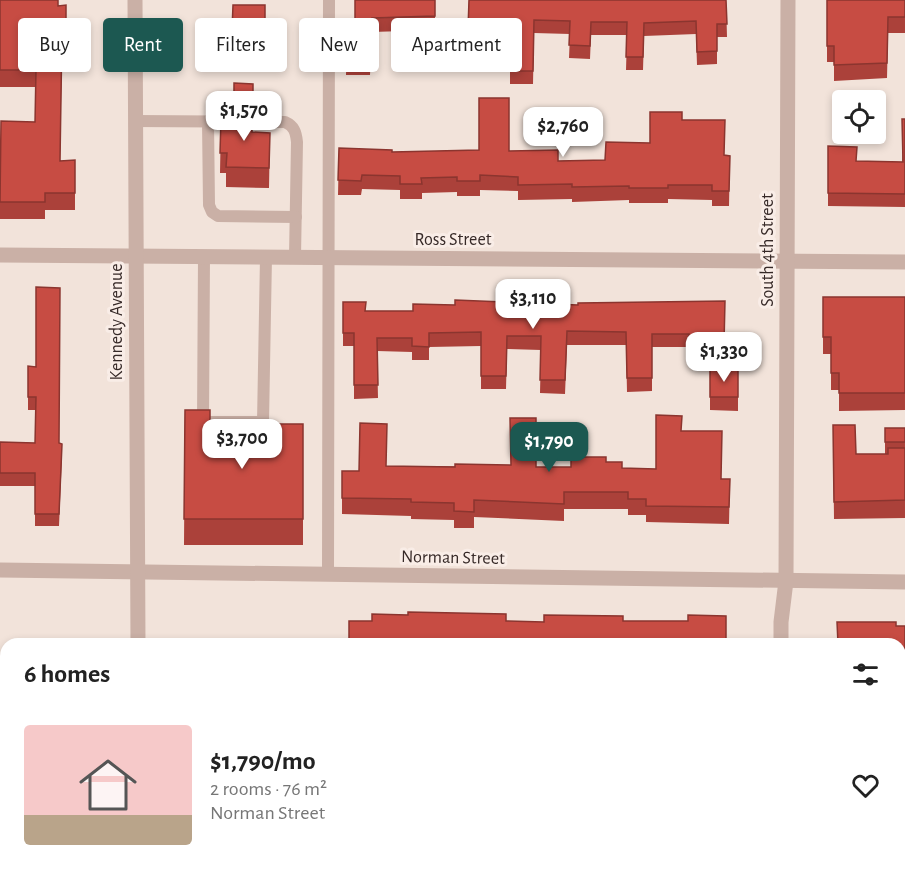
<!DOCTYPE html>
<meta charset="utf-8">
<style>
:root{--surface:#fff;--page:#f2f2f2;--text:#222;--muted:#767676;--accent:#1c5851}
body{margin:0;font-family:"Alegreya Sans",sans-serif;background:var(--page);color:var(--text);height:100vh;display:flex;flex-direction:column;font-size:22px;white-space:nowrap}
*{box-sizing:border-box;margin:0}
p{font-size:20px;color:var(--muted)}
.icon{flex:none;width:33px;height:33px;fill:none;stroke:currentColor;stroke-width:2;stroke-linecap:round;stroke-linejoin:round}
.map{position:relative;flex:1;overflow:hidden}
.sheet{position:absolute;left:0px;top:638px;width:906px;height:236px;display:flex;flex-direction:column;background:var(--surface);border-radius:18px 18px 0 0;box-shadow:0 3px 9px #0003}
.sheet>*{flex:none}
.top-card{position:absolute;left:18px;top:18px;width:600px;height:54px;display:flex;gap:12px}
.buttons{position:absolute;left:832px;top:90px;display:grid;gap:12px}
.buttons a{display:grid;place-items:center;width:54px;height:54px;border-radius:6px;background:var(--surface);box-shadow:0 3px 9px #0003;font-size:30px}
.price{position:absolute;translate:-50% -51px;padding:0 14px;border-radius:12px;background:#fff;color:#222;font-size:20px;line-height:39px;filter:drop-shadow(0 2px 3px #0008)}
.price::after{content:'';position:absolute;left:50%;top:36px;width:18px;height:14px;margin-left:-9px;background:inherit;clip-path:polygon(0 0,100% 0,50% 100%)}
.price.on{background:var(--accent);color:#fff}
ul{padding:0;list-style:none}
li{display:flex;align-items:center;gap:18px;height:150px;padding:0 24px}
li span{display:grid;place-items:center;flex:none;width:168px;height:120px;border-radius:6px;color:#555}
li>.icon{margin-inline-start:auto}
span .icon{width:72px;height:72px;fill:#fffc;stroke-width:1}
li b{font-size:26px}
h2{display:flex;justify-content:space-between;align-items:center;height:72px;padding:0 24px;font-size:26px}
.tag{padding:0 21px;border-radius:6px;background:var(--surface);box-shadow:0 3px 9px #0003;font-size:21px;line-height:54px}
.tag.on{background:var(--accent);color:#fff}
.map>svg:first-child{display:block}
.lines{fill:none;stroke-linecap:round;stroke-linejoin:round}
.service{stroke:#cab0a6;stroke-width:12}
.minor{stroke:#cab0a6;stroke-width:15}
.tertiary{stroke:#cab0a6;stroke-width:15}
.wall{fill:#ab413a}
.building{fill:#c74c43;stroke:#8b352f;stroke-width:1.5}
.labels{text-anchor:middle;stroke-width:6;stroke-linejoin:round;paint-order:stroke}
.street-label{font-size:18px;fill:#362927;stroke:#f9ede7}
</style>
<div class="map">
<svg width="905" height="872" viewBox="0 0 905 872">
<rect width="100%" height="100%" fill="#f2e3da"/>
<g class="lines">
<g class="service">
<path d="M135 121 285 122C294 126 296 132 297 142L295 257"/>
<polyline points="208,121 209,205 212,212 218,216 296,217"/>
<polyline points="204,257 203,422 263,422 266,257"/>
<polyline points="328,575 329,0"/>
</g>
<g class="minor">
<polyline points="0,255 905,262"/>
<polyline points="0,570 905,582"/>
<polyline points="781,644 781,622 786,581 788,0"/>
<polyline points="0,870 103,872"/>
</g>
<g class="tertiary">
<polyline points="135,0 138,644"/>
<polyline points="139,867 139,872"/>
</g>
</g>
<g class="wall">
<polygon points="0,0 58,0 58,6 66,5 66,49 62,49 60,161 75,160 75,210 45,210 45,219 0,219 0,161 35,122 35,87 0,87"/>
<polygon points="355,0 435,0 435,30 372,32 370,75 346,75 347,35 355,35"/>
<polygon points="469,0 726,0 727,37 717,37 717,64 697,65 696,34 644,36 643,70 626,70 627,35 591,35 590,59 569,58 570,34 534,33 533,84 510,84 510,65 455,65 455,29 468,29"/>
<polygon points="827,0 905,0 905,33 888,33 887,78 834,81 834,62 827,62"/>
<polygon points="265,5 265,69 231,69 231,55"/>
<polygon points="234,83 253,84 252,132 270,133 269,188 226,187 226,173 220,173 221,119 233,119"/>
<polygon points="842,100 843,100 843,134 866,134 866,140 842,140"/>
<polygon points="905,119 905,207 828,206 828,146 857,161 902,162"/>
<polygon points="682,120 724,155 730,156 729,206 712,206 712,200 668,199 668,203 629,203 629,200 572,202 572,199 518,200 518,191 480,190 480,196 457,196 457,192 422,193 422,199 400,199 400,190 362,189 361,195 338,195 339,148 392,152 509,151 558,161 605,160 650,143"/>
<polygon points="823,297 905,297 905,410 839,411 839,390 831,390 831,354 823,354"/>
<polygon points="725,301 724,358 688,358 688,347 652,347 652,391 627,392 626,345 567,345 565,394 540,393 541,350 507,349 506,389 481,389 481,346 429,347 429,360 412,360 412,352 377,351 378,398 354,399 354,346 343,346 343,302 366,311 413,311 455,305 578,305"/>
<polygon points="28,366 59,443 62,456 59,526 35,526 35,486 0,486 0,442 35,443 35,410 28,410"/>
<polygon points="710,369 738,369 738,411 710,410"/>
<polygon points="185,410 210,424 303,424 303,545 184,545"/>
<polygon points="833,425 856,454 885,454 885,428 905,428 905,518 834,519"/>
<polygon points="682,431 722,479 730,479 729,524 646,522 646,515 628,515 628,509 564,509 564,521 474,517 474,528 454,528 454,520 411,519 411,516 342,514 342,471 359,471 387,466 571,467 606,462 622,468 656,469"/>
<polygon points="896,626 905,626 905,680 900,680 900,644"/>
</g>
<g class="building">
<polygon points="0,0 58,0 58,6 66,5 66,32 62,32 60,161 75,160 75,193 45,193 45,202 0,202 1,121 35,122 36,70 0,70"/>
<polygon points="355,0 435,0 435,16 372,18 370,62 346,61 347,35 355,35"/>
<polygon points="469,0 726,0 727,24 717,24 717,51 697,52 696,21 644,23 643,57 626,57 627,22 591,22 590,46 569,45 570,21 534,20 533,71 510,71 510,52 455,52 455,29 468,29"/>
<polygon points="827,0 905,0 905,17 888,17 887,63 834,65 834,46 827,46"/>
<polygon points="233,5 265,5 265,55 231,55"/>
<polygon points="234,83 253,84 253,93 234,93"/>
<polygon points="479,98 509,98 509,151 558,150 558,161 605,160 606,142 650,143 650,112 682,112 682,120 725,120 724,155 730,156 729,191 712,191 712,185 668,185 668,188 629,188 629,186 572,187 572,184 518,185 518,177 480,175 480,181 457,181 457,177 421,178 422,184 400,184 400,176 362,175 361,181 338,180 339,148 392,150 392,152 479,150"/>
<polygon points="842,100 866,100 843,100 843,126 842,126"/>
<polygon points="233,110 252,110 252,132 270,133 269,168 226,167 227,153 220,153 221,119 233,119"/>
<polygon points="902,119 905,119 905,194 828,193 828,146 857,147 856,161 903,162"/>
<polygon points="36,287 60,288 59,443 62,444 59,514 35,514 35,473 0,473 0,442 35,443 36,397 28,397 28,366 36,367"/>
<polygon points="823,297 905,297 905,393 839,393 839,373 831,373 831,337 823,337"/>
<polygon points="455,300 578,305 578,303 725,301 724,344 688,344 689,334 652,334 652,378 627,378 626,332 567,331 565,380 540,380 541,336 507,336 506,376 481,376 481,332 429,333 429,347 412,346 412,338 377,338 378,385 354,385 354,333 343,333 343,302 366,302 365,311 413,311 413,304 455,305"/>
<rect x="710" y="369" width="28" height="28"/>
<polygon points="185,410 210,410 210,424 303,424 303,519 184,519"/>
<polygon points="656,415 682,416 681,431 722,431 721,479 730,479 729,507 646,506 646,499 628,499 628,492 564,492 564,504 474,500 474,512 454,511 454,503 411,502 411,499 342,498 342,471 359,471 360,423 387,424 386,466 455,467 455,464 511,465 510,418 536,418 536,467 571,467 571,457 606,457 606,462 622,462 622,468 656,469"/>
<polygon points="833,425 855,425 856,454 888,454 888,448 905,448 905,500 834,502"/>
<rect x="885" y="428" width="20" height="14"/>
<polygon points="408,612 506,614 506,621 544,622 544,615 623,616 623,621 688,621 688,615 726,616 726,644 349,644 349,621 372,621 372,614 408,615"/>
<polygon points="837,622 896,622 896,626 905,626 905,665 900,665 900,644 838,644"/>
<polygon points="0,865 6,865 6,867 20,867 20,872 0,872"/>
</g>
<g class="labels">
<g class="street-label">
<text x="453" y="245">Ross Street</text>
<text transform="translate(767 250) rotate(-90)" y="6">South 4th Street</text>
<text transform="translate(116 322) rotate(-90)" y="6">Kennedy Avenue</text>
<text transform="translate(453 557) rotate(1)" y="6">Norman Street</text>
</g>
</g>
</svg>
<div class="buttons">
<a><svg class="icon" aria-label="locate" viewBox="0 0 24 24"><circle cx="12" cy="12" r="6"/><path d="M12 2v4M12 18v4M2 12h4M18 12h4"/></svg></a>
</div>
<b class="price" style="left:244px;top:142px">$1,570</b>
<b class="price" style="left:563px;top:158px">$2,760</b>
<b class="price" style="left:533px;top:330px">$3,110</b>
<b class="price" style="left:724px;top:383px">$1,330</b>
<b class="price" style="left:242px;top:470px">$3,700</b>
<b class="price on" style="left:549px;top:473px">$1,790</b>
<div class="top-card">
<a class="tag">Buy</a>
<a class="tag on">Rent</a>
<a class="tag">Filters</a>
<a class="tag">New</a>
<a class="tag">Apartment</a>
</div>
<section class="sheet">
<h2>6 homes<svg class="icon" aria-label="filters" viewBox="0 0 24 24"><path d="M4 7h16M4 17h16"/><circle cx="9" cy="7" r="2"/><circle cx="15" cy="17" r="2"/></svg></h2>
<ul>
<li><span style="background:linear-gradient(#f6c9c9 75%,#b9a48a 0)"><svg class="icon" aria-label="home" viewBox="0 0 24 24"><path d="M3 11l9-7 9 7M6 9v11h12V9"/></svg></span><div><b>$1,790/mo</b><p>2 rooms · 76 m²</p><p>Norman Street</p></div><svg class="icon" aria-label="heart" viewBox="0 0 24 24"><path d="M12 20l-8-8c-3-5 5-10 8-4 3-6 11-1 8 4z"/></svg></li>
</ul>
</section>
</div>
